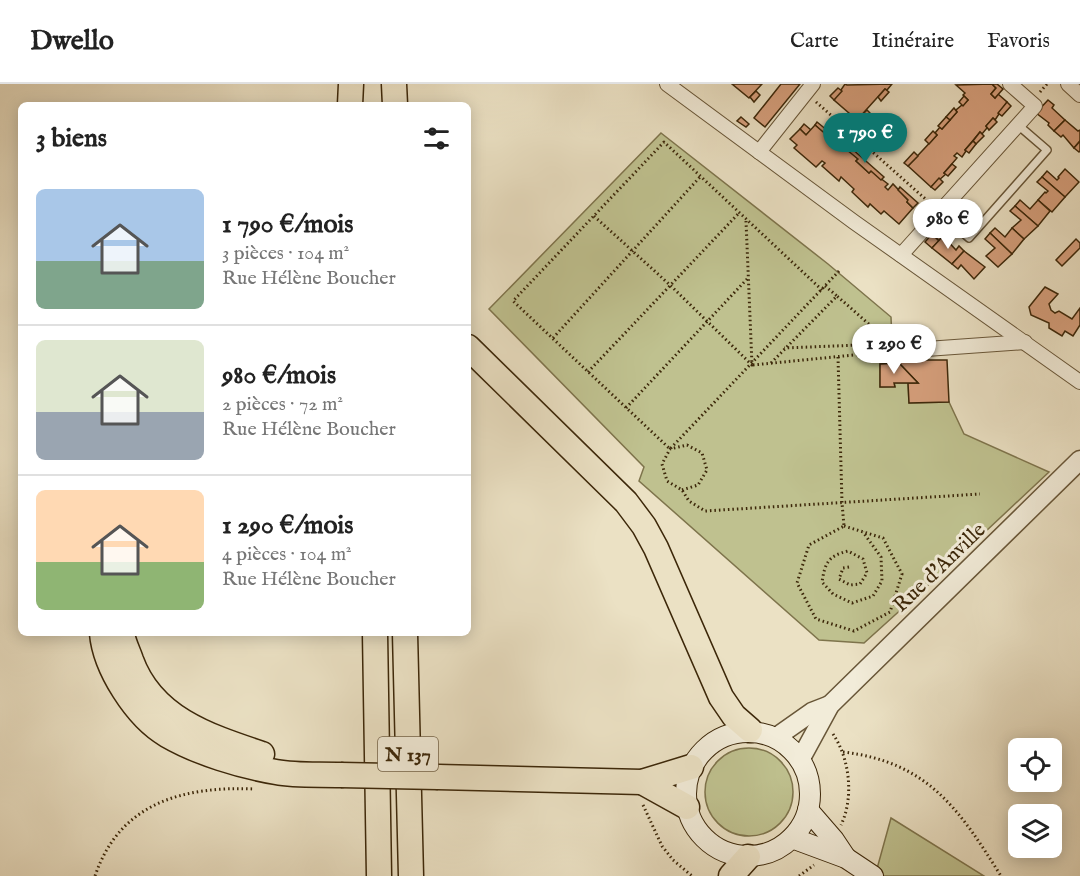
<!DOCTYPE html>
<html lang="fr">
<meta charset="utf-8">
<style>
:root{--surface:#fff;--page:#f6f6f6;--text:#222;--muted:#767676;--line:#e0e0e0;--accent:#0f766e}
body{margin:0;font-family:"IM FELL English",serif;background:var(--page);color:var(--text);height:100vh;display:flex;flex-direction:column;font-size:22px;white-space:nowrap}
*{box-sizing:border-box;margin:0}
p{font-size:20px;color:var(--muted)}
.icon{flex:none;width:33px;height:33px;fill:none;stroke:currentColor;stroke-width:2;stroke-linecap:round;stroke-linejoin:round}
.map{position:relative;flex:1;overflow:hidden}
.side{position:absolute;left:18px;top:18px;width:453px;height:534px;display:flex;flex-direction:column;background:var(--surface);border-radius:9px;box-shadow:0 3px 15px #0003}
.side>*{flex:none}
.fabs{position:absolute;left:1008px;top:654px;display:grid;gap:12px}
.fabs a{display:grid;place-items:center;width:54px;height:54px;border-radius:9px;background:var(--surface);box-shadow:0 3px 15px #0003;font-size:30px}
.price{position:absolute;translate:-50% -51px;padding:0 14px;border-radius:21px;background:#fff;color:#222;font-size:20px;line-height:39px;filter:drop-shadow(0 2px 3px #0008)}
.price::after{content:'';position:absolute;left:50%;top:36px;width:18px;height:14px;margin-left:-9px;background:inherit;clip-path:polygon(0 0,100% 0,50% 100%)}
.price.selected{background:var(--accent);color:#fff}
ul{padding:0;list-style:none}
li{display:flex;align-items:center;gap:18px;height:150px;padding:0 18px}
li+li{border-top:2px solid var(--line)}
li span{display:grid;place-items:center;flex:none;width:168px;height:120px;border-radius:9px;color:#555}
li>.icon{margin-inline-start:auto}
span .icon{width:72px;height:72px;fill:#fffc;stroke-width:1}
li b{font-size:26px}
h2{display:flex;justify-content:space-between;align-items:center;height:72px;padding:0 18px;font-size:26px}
header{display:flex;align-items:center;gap:36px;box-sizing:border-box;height:84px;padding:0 30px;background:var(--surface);border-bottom:2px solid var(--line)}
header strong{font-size:28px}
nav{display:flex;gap:33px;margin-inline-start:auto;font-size:21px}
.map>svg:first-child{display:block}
.green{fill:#bfc18f;stroke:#7e744c;stroke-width:1.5}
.building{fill:#d69f7c;stroke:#3c2709;stroke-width:1.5}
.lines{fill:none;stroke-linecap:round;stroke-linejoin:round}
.service-casing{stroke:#685638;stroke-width:10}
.minor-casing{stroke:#685638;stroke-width:16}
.tertiary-casing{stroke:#685638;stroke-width:21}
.secondary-casing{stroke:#3c2709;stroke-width:22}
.trunk-casing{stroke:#3c2709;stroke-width:27}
.path{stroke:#3c2709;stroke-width:3;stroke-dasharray:1.5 3;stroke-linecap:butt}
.service{stroke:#f2ecd9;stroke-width:7}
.minor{stroke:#f2ecd9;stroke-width:14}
.tertiary{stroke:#f2ecd9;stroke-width:18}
.secondary{stroke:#f2ecd9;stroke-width:20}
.trunk{stroke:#ebe1c4;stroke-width:24}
.trunk-bridge-casing{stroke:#3c2709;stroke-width:27;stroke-linecap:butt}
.trunk-bridge{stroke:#ebe1c4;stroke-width:24}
.labels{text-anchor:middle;stroke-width:6;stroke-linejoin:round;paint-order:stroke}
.shield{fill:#f2ecd9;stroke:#736247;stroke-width:1.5}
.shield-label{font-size:20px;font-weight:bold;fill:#3c2709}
.street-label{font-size:21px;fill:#3c2709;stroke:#f2ecd9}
</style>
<header>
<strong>Dwello</strong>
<nav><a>Carte</a><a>Itinéraire</a><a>Favoris</a></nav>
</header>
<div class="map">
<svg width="1080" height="792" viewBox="0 0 1080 792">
<rect width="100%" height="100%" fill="#ebe1c4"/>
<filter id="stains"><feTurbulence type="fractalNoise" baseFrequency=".00333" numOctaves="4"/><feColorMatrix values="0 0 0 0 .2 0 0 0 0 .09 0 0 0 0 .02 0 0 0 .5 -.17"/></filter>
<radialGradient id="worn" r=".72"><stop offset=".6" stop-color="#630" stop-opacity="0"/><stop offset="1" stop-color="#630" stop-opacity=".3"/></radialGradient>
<g class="green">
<polygon points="661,49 828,180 891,233 893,279 880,280 880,303 895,302 894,299 908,299 909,319 949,318 964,350 1049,388 937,493 864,559 819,556 639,397 644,383 489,225"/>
<circle cx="749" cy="708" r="44"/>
<polygon points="891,734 984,792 875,792"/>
</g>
<g class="building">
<polygon points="732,0 762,0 749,14"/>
<polygon points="781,0 800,0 765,43 754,34"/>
<polygon points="845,0 847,1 892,0 887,6 885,5 857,36 834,16"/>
<polygon points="992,0 996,4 991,10 995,14 998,10 1007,18 995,36 993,34 986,42 987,44 982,50 980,48 965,66 966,67 962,73 957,69 954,72 957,74 944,89 946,90 931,103 908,82 937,51 935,49 940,43 942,45 957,28 956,26 968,16 963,11 965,9 956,1"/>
<polygon points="992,0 997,0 1003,5 995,14 991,10 996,4"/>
<polygon points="838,4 842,7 834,16 830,12"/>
<polygon points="885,5 889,8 881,17 878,13"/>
<polygon points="756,7 760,11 754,18 750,13"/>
<polygon points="964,12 968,16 963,22 959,18"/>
<polygon points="1048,16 1054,21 1052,24 1065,36 1054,47 1048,41 1049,39 1036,29"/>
<polygon points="1007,18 1011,22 1002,32 998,29"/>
<polygon points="954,24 957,28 950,36 946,33"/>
<polygon points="867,26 870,29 861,40 857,36"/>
<polygon points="741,33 749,40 746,43 737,37"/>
<polygon points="946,33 950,36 942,45 938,42"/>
<polygon points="993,34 997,38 989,46 986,42"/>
<polygon points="1065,36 1078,47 1080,46 1080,57 1074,64 1063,51 1061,53 1054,47"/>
<polygon points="817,38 828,47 825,50 815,41"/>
<polygon points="804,40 811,46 806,51 800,45"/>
<polygon points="815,41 837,60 835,62 837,65 842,59 858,75 856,77 869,89 871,87 888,100 885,103 888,106 893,100 908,116 907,118 913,124 899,140 884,127 881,130 870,120 868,123 852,108 854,105 841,93 839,97 822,82 825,79 822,77 816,83 794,64 797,61 790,55 800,45 806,51"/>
<polygon points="933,47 937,51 929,60 925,56"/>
<polygon points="980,48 984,52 976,60 973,57"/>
<polygon points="973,57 976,60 969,69 965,66"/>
<polygon points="1080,57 1080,67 1079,68 1074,64"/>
<polygon points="850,63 884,93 881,96 871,87 869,89 856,77 858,75 847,66"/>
<polygon points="914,68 918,72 908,82 904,79"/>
<polygon points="952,80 956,83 948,92 944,89"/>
<polygon points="1065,85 1079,98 1065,113 1042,93 1047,87 1057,96 1059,94 1058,93"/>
<polygon points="1042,93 1065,113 1052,128 1038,116 1045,108 1046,109 1048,107 1037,98"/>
<polygon points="939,94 943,98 935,106 931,103"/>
<polygon points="900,103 918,119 913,124 907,118 908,116 898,106"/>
<polygon points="1020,116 1030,125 1038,116 1050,127 1038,142 1015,122"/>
<polygon points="1015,122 1038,142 1024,155 1012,144 1021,136 1010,127"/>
<polygon points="938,144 945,150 939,157 932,150"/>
<polygon points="995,144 1005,153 1012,144 1024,155 1012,170 990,149"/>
<polygon points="990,149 1012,170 998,183 986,172 995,164 985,155"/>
<polygon points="932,150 939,157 932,164 925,158"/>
<polygon points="943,152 956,166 959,162 964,167 952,180 932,164"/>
<polygon points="1076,155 1080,159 1080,164 1062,182 1056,176"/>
<polygon points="964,167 985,183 974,195 961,181 958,185 952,180"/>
<polygon points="1045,203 1058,210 1049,220 1051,226 1055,229 1059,227 1072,235 1080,224 1080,241 1073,252 1065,247 1062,252 1049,244 1049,239 1031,231 1029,223"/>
<polygon points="899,276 947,276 949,318 909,319 908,299 918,299 899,279"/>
<polygon points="899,279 918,299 894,299 895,303 880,303 880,280"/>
</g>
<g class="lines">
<g class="service-casing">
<polyline id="service" points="940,128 969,154 1047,66 1018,41"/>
</g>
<g class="minor-casing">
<g id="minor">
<polyline points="667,0 854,138 1080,298"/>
<polyline points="1068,0 1080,11"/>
<polyline points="759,68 813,0"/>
<polyline points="901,171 1035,22 1010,0"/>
<polyline points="898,267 1025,258"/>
</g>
</g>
<g class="tertiary-casing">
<g id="tertiary">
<polyline points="775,654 812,628 830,621"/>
<polyline points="800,676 830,621 1080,376"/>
</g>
</g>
<g class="secondary-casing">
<g id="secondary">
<circle cx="748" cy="710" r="62"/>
<polyline points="808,726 834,756 846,774"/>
<polyline points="792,754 846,774 873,792"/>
</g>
</g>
<g class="trunk-casing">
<g id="trunk">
<polyline points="394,0 395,21"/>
<polyline points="350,21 351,0"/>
<polyline points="468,263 626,418 644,442 656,464 721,613 734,632 750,646"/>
<path d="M102 549C105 584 136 633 167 651 198 669 241 682 276 688 297 692 320 690 341 691"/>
<path d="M122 549C123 558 128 567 131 576 152 634 208 652 262 670"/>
<polyline points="375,549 379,792"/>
<polyline points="405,549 411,792"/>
<polyline points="438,693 642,698 691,683"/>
<polyline points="642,698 687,723"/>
<polyline points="731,792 748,773"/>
</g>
</g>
<g class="path">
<polyline points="1040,8 1047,0"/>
<polyline points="816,18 930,119"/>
<polyline points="594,132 670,201 752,281 746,137"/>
<polyline points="825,202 837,212"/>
<polyline points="822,206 664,58 513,217 670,365 840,186"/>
<polyline points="553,254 700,93"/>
<polyline points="838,273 842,419 844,442"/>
<polyline points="771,279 837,212 887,256 885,260 784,264"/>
<polyline points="753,281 884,268"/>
<polyline points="588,288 739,129"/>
<polyline points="626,324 748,194"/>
<polyline points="682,406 698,401 707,386 702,369 687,361 670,365 662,380 667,397 682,406 689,417 705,427 980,410"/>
<polygon points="844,442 883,454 902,490 890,528 854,547 816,535 797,499 809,461"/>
<path d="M849 483 843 484 839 495 850 501 860 500 867 489 863 475 848 467C828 472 825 479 822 498L833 510 852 519 873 512 882 497 881 473 863 448"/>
<path d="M833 650C850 675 854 714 841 741"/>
<path d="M843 668C928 678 959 725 1001 792"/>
<polyline points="643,721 662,762 673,776 692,792"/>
<path d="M95 792C120 718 184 702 255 705"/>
<polyline points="799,792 814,781"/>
</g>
<use href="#service" class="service"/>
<use href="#minor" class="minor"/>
<use href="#tertiary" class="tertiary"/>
<use href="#secondary" class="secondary"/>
<use href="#trunk" class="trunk"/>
<g class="trunk-bridge-casing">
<polyline id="trunk-bridge" points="341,691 438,693"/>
</g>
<use href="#trunk-bridge" class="trunk-bridge"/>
</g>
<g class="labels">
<rect class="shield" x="378" y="653" width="60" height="34" rx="4.5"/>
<g class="shield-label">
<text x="408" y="677">N 137</text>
</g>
<g class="street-label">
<text transform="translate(939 483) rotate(-44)" y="7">Rue d'Anville</text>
</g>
</g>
<rect width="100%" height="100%" filter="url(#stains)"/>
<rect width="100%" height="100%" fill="url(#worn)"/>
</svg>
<div class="fabs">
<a><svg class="icon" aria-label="locate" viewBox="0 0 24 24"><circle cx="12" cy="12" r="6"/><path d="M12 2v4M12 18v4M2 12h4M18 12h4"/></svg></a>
<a><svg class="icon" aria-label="layers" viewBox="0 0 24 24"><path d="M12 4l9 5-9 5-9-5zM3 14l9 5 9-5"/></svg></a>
</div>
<b class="price selected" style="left:865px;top:80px">1 790 €</b>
<b class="price" style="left:948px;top:166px">980 €</b>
<b class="price" style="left:894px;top:291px">1 290 €</b>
<section class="side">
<h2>3 biens<svg class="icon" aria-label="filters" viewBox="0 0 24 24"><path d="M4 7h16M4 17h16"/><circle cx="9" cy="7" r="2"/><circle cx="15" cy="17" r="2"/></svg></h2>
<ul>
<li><span style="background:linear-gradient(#a9c7e8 60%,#7fa58c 0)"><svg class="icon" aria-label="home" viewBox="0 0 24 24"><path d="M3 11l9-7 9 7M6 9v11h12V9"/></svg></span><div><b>1 790 €/mois</b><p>3 pièces · 104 m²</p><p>Rue Hélène Boucher</p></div></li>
<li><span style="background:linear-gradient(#dfe7d0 60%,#9aa5b1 0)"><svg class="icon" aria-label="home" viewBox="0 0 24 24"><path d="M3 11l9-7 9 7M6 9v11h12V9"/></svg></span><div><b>980 €/mois</b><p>2 pièces · 72 m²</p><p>Rue Hélène Boucher</p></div></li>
<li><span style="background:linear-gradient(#ffd9b3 60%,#8fb573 0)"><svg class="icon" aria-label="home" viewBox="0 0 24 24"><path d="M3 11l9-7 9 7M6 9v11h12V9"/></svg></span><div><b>1 290 €/mois</b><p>4 pièces · 104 m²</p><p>Rue Hélène Boucher</p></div></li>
</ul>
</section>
</div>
